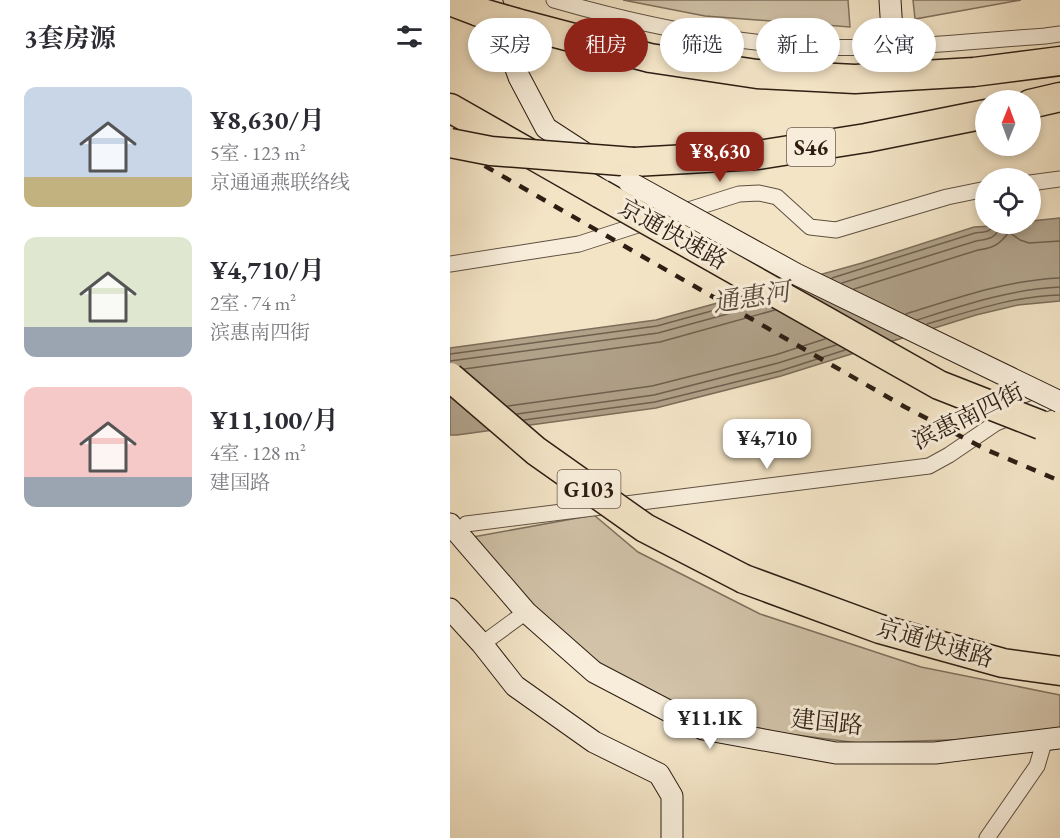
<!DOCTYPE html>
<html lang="zh">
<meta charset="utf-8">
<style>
:root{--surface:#fff;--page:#f2f2f3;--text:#2b2b33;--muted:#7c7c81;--accent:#8f2418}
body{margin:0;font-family:"EB Garamond","Noto Serif SC",serif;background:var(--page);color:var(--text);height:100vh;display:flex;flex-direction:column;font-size:22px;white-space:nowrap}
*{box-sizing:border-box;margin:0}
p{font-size:20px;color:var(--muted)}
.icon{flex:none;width:33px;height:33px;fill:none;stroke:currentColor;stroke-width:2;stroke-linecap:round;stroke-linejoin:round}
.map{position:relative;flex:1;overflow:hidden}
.sheet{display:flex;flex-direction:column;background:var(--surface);width:450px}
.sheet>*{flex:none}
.banner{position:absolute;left:18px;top:18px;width:501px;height:54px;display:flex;gap:12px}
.needle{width:39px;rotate:1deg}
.controls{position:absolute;left:525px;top:90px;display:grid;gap:12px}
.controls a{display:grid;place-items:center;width:66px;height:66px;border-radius:50%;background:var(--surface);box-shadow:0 3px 9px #0003;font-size:30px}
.price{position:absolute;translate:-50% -51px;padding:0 14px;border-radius:12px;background:#fff;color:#222;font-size:20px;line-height:39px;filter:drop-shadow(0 2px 3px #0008)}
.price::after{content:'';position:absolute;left:50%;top:36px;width:18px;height:14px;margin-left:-9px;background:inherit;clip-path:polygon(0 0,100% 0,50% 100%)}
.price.active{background:var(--accent);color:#fff}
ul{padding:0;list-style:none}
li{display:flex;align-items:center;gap:18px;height:150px;padding:0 24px}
li span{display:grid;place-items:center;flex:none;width:168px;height:120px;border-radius:12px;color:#555}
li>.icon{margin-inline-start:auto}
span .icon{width:72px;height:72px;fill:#fffc;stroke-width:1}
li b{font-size:26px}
h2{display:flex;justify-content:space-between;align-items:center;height:72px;padding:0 24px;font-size:26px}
.chip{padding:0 21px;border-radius:27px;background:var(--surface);box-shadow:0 3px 9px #0003;font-size:21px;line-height:54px}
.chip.active{background:var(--accent);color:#fff}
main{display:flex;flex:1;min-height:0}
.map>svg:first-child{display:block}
.green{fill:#d1c2a8;stroke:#7f705e;stroke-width:1.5}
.water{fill:#b0a189;stroke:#7c6d5a;stroke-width:1.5}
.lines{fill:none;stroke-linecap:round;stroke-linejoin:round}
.shore{stroke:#6e604e;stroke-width:1.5}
.street-casing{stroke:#5e5040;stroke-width:17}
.secondary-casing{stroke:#2d1e13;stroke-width:23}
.highway-casing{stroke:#2d1e13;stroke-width:31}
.street{stroke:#f7edda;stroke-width:15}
.secondary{stroke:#f7edda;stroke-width:21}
.highway{stroke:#f3e4c6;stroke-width:28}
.rail{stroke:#2d1e13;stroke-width:4.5;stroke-dasharray:10 10;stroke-linecap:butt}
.secondary-bridge-casing{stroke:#2d1e13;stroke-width:23;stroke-linecap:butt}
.highway-bridge-casing{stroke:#2d1e13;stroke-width:31;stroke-linecap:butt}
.secondary-bridge{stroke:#f7edda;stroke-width:21}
.highway-bridge{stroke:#f3e4c6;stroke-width:28}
.labels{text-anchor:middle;stroke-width:6;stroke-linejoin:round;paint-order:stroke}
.shield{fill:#f7edda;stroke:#6a5c4f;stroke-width:1.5}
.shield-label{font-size:22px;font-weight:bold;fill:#2d1e13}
.street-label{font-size:24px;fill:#2d1e13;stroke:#f7edda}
.water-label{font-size:26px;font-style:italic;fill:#5b4c3c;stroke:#f7edda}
</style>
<main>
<section class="sheet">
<h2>3套房源<svg class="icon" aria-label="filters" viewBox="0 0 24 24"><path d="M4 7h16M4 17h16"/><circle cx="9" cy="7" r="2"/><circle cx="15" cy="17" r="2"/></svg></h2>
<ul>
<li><span style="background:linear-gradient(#c9d6e8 75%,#c2b280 0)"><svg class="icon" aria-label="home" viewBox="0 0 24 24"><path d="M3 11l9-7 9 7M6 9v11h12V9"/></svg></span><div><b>¥8,630/月</b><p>5室 · 123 m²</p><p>京通通燕联络线</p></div></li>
<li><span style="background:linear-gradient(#dfe7d0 75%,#9aa5b1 0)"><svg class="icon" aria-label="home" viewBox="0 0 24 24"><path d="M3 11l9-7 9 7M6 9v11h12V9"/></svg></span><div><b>¥4,710/月</b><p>2室 · 74 m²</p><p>滨惠南四街</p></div></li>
<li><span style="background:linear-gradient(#f6c9c9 75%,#9aa5b1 0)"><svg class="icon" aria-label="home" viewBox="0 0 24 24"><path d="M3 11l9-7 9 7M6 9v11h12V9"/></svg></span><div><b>¥11,100/月</b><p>4室 · 128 m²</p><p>建国路</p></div></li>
</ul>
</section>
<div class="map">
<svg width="610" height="838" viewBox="0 0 610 838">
<rect width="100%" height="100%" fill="#f3e4c6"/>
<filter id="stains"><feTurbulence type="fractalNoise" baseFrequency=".00333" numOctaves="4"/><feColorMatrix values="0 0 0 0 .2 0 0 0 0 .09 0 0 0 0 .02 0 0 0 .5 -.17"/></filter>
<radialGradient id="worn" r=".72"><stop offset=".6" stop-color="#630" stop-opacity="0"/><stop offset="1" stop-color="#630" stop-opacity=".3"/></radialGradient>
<g class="green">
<polygon points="173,0 398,0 400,27 255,16"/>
<polygon points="463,0 571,0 465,19"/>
<polygon points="144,515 188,552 310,614 471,667 610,695 610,731 528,739 408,743 331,733 255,716 168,677 102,626 23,537"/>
</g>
<polygon class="water" points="610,218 610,301 568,305 526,315 331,376 206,408 7,435 0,435 0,348 206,320 412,263 524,227 580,224 581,221"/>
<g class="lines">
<g class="shore">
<path d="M382 278 525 233C533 232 542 233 542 224"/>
<path d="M392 283 526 241C539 239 548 238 550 224"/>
<path d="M404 289 528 250C544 248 550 244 559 232L570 240 579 243 610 241"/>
<path d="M456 314C506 298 557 280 610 278"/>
<path d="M467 320C514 305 561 289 610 287"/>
<path d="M477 324C521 311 564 296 610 295"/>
<polyline points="0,354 207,326 305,299"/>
<polyline points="0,361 208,333 314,304"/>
<polyline points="14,369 210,342 325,310"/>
<polyline points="58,406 202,386 325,355 375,339"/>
<polyline points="67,414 204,395 328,363 386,345"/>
<polyline points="74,420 205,402 330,371 395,350"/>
</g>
<g class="street-casing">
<g id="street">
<path d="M104 0C191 25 281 44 372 47 446 50 521 41 595 36L610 34"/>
<polyline points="580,183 610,179"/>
<polyline points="229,213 289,194 309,193 327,197 360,227 386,230 497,197 536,189"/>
<polyline points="0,264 129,244 200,221"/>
<polyline points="16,524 479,466 499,455 546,423 610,398"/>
<polyline points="32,644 76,612"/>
<polyline points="537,838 587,766 595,739"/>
</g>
</g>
<g class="secondary-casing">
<g id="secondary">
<polyline points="41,0 69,77 96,128 179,182"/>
<polyline points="440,0 443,47"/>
<polyline points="0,524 76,612 144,672 253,729 386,753 485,753 610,738"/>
<polyline points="0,609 32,644 65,686 144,742 209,774 222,796 222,838"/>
</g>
</g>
<g class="highway-casing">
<g id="highway">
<polyline points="0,1 29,12"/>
<polyline points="67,23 200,58 307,74 405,79 524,72 610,61"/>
<polyline points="580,104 610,97"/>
<polyline points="0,108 151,194"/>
<polyline points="184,162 308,155 416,138 536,114"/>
<polyline points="294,579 430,629 553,663 610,671"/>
</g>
</g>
<use href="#street" class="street"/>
<use href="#secondary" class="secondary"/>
<use href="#highway" class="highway"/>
<polyline class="rail" points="0,146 455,407 537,450 610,481"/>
<g class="secondary-bridge-casing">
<polyline id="secondary-bridge" points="179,182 346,274 610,402"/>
</g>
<g class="highway-bridge-casing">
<g id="highway-bridge">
<polyline points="29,12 67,23"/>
<polyline points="0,143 41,151 184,162"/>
<polyline points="151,194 489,385 591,425"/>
<polyline points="0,377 86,451 195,528 294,579"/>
</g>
</g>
<use href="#secondary-bridge" class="secondary-bridge"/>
<use href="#highway-bridge" class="highway-bridge"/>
</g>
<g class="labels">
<g class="shield">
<rect x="337" y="128" width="48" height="38" rx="4.5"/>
<rect x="107.5" y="470" width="63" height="38" rx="4.5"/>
</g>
<g class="shield-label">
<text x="361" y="155">S46</text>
<text x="139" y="497">G103</text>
</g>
<g class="street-label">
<text transform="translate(223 234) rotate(29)" y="8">京通快速路</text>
<text transform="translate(518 416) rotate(-26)" y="8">滨惠南四街</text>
<text transform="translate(485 643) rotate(16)" y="8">京通快速路</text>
<text transform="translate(377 722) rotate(6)" y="8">建国路</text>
</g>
<g class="water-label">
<text transform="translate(301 297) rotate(-9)" y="9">通惠河</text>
</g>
</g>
<rect width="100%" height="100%" filter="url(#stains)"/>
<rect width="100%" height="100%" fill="url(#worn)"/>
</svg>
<div class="controls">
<a><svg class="needle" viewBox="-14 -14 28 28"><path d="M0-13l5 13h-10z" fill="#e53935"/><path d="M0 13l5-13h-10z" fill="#7c7c81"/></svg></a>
<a><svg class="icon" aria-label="locate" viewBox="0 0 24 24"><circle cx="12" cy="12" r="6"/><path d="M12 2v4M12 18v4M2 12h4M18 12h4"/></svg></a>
</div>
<b class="price active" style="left:270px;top:183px">¥8,630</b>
<b class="price" style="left:317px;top:470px">¥4,710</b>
<b class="price" style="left:260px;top:750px">¥11.1K</b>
<div class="banner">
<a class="chip">买房</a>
<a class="chip active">租房</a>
<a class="chip">筛选</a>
<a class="chip">新上</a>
<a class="chip">公寓</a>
</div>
</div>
</main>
